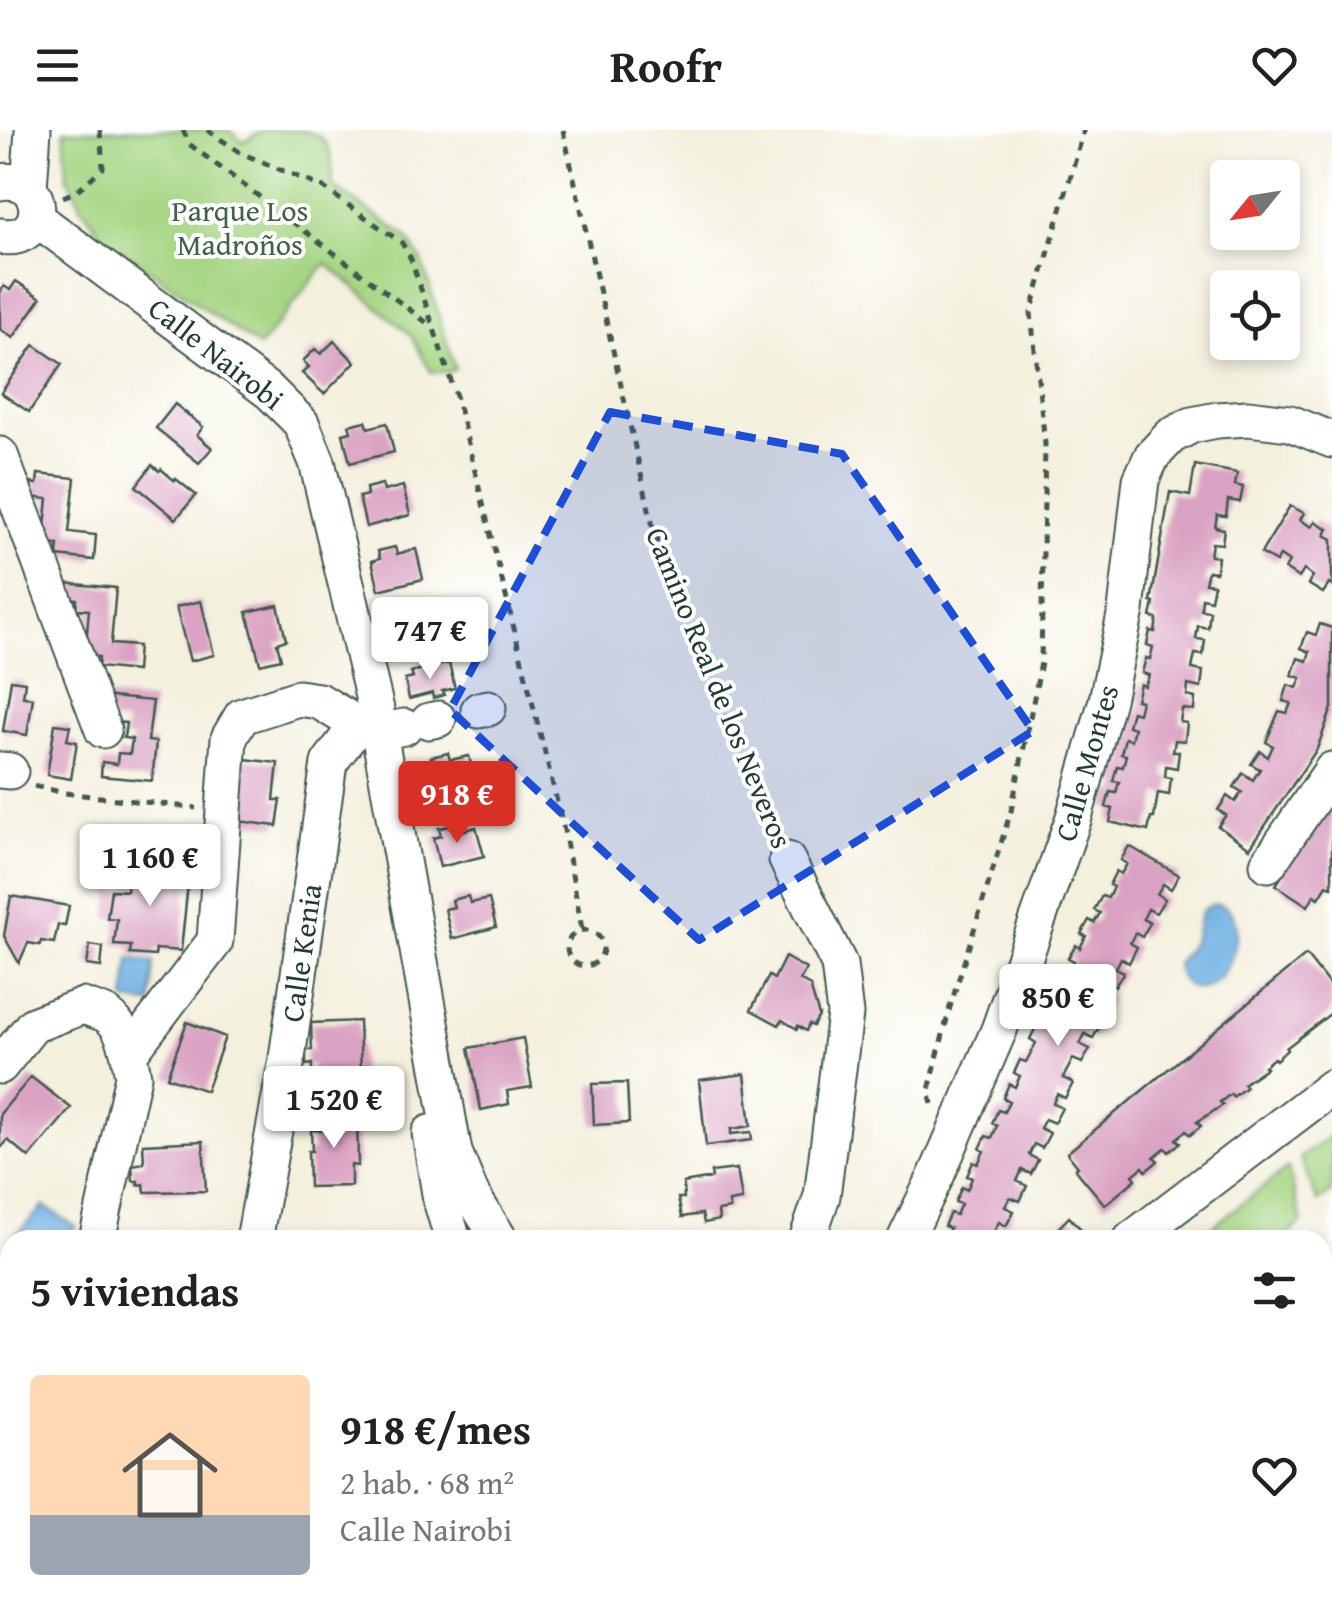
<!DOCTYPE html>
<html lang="es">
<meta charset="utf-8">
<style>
:root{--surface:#fff;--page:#f2f2f2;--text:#222;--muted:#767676;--line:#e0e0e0;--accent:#d93025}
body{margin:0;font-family:"Gentium Book Plus",serif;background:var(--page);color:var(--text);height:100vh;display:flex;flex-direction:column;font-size:38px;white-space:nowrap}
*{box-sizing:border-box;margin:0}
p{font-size:32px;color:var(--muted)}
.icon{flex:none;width:55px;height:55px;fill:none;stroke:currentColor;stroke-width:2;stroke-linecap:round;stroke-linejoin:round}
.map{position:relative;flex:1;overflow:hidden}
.details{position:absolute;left:0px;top:1100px;width:1332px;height:392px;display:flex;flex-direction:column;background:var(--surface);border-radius:30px 30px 0 0;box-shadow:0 5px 15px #0003}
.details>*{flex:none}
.needle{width:65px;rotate:240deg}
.buttons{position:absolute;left:1210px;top:30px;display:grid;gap:20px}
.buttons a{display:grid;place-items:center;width:90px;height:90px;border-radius:10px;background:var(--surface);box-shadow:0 5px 15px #0003;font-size:50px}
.price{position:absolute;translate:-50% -85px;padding:0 22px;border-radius:10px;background:#fff;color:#222;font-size:32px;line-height:65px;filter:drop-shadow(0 2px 5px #0008)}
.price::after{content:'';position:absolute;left:50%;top:60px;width:30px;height:22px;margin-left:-15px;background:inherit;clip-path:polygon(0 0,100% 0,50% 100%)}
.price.current{background:var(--accent);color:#fff}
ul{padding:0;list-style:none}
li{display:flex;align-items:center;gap:30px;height:250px;padding:0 30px}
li+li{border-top:2px solid var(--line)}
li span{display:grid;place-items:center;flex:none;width:280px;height:200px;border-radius:10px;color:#555}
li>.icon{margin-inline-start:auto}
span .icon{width:120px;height:120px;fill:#fffc;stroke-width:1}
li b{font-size:42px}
h2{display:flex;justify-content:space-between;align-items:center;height:120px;padding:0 30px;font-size:42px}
header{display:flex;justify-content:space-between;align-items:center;height:130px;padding:0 30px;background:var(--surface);font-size:45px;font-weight:800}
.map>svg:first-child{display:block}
.green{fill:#a6d583;stroke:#62895c;stroke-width:2.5}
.water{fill:#70b0e3;stroke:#48768c;stroke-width:2.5}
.building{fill:#daa2c2}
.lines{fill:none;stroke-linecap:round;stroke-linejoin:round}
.minor-casing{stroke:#3f584e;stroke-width:39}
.path{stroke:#3f584e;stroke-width:5;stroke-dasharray:8 8;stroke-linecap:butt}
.minor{stroke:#fff;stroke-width:35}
.marked{fill:#1d4ed8;fill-opacity:0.2;stroke:#1d4ed8;stroke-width:8;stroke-dasharray:20 12;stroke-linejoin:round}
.labels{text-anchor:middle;stroke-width:8;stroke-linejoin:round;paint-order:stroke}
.park-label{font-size:30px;fill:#416348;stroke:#fff}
.street-label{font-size:30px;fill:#1f3d34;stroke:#fff}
</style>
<header><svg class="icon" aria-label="menu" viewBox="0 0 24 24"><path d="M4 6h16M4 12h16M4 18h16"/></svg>Roofr<svg class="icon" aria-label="heart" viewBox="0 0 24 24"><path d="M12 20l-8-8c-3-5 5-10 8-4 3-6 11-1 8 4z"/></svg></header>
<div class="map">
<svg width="1332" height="1491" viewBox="0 0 1332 1491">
<rect width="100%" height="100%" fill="#fff"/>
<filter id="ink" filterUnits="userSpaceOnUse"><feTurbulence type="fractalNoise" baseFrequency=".01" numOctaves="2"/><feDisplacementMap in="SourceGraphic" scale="20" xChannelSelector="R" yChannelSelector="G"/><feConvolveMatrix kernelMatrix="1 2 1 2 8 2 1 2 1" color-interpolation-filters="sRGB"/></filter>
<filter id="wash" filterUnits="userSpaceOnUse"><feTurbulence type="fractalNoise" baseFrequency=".0048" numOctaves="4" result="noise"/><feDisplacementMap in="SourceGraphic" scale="40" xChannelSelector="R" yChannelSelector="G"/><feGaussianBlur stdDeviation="2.25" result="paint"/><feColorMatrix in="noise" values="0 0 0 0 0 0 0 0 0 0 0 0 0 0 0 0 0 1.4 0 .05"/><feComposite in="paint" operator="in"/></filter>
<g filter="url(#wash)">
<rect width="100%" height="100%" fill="#f4f0de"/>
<g class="green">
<path d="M64 0H229L243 12C251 9 258 2 265 0 272 0 283 0 291 0 331 0 333 22 333 56L407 107 422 131 455 239 448 242H431L411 205 326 133 259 217 104 108 82 77 67 46Z"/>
<polygon points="1332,1004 1332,1062 1318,1072 1300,1028"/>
<polygon points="1288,1038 1302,1092 1282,1110 1195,1110"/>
</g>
<g class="water">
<path d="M1217 774C1261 785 1221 879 1187 855 1180 849 1178 842 1176 833 1184 825 1191 817 1195 805 1201 789 1195 778 1217 774Z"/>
<polygon points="130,828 154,832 151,874 125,871"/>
<polygon points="44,1076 76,1097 74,1110 37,1110 30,1107 24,1110 11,1110"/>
</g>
<g id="blocks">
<g class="building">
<polygon points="16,151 41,168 13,208 0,199 0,163 4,156 10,160"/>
<polygon points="334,211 355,232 324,264 302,243 309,237 303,231 315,219 321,224"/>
<polygon points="34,215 62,234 29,282 1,263"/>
<polygon points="175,274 203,297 197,305 212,318 199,333 156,298"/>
<polygon points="366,291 368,298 387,293 394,322 350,333 343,304 351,302 349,295"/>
<polygon points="152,335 159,341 161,339 175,351 176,349 196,365 176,389 136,356"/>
<polygon points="1195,335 1237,343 1235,355 1243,357 1240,372 1228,370 1226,386 1217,385 1215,397 1224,399 1222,414 1212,413 1210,426 1218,427 1216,442 1208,441 1205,453 1214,454 1211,470 1202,468 1201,480 1210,481 1208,498 1198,496 1196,509 1205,510 1203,525 1195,524 1192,539 1203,541 1201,558 1188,555 1187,566 1195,568 1194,580 1182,579 1180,592 1187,593 1185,611 1175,610 1173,622 1179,622 1177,638 1166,636 1165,647 1171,648 1169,665 1158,663 1154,688 1151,688 1148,701 1110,692 1113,679 1106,677 1110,662 1116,663 1119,652 1113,651 1117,636 1123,637 1126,625 1121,624 1125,608 1131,610 1134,598 1128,596 1132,581 1138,583 1141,571 1136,570 1140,554 1145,556 1149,545 1142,543 1146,528 1150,529 1153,517 1147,515 1150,501 1155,502 1157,489 1151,487 1154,473 1151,472 1170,362 1190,366"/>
<polygon points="38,344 75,348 69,402 96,405 94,430 57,426 58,415 43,414 48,369 21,366 23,352 37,354"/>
<polygon points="382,354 384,361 403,356 410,385 366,397 359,367 367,365 366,358"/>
<polygon points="1290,376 1304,383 1300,390 1312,397 1315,391 1328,399 1325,405 1332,409 1332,456 1329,454 1323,463 1308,454 1313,446 1304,440 1299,448 1285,439 1289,432 1280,426 1276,432 1261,423"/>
<polygon points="395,417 397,424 416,419 423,449 379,460 372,431 380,428 378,421"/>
<polygon points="64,453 116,458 111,514 138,516 136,541 98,537 99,527 85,525 89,480 76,479 77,469 63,467"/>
<polygon points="201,471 214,525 190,531 176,477"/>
<polygon points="278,475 286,510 277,513 281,529 260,534 247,482"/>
<polygon points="415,479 416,485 435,481 442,510 399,521 392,492 399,490 398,483"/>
<polygon points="1320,494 1332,498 1332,578 1317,619 1250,718 1218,696 1226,685 1218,680 1227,666 1235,672 1242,662 1234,657 1243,643 1253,650 1260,639 1251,634 1260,621 1268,627 1273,616 1266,612 1279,581 1287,583 1291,573 1283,571 1288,555 1297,558 1301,548 1292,545 1298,528 1307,531 1310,522 1301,518 1307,502 1316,505"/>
<polygon points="449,533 455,558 442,561 444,565 433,568 432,563 409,569 405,550 413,548 411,542"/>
<polygon points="11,550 25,552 23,567 33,568 27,605 3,601"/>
<polygon points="101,566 153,571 148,611 156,612 152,651 101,646 102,632 117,634 118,623 130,624 132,609 124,608 126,593 113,592"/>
<polygon points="55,594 70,596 67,610 77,612 71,649 47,645"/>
<polygon points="448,623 450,630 469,626 476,655 432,666 425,637 433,635 431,627"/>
<polygon points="245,629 278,633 274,670 281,670 277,696 238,691"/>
<polygon points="1332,667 1332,757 1327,755 1319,768 1314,765 1308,776 1276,755 1283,744 1276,739"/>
<polygon points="456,695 458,702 476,697 484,726 440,737 433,708 441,706 439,698"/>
<polygon points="1129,716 1179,745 1171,759 1163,754 1157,764 1165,769 1156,783 1148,779 1143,789 1150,793 1142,807 1135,803 1130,813 1137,817 1129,833 1121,828 1116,838 1124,842 1115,856 1108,852 1102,864 1110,868 1103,882 1094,877 1089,887 1101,894 1093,908 1085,904 1080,914 1090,919 1082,933 1073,929 1063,948 1073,953 1065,968 1057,964 1053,973 1062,978 1054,993 1045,989 1040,998 1050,1003 1042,1018 1034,1014 1029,1025 1038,1030 1031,1044 1022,1040 1017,1051 1027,1056 1020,1071 1010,1067 1005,1077 1014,1081 1006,1096 999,1092 994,1102 1003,1106 1001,1110 945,1110 950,1098 944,1096 950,1083 956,1085 961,1074 955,1072 962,1057 967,1060 972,1048 967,1046 973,1032 978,1034 984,1021 980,1019 986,1006 992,1008 997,996 992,993 998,980 1004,982 1009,971 1003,968 1009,954 1015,957 1020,946 1014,943 1020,930 1026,932 1036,913 1030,909 1037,895 1043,897 1048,886 1042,883 1049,867 1059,855 1055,853 1062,842 1066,844 1074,831 1068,828 1076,815 1080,818 1086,806 1081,804 1089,790 1094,793 1100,783 1094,780 1102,766 1108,768 1113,757 1109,755 1116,741 1121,744 1127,734 1121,730"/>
<polygon points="129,731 180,736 179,742 189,743 181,821 156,819 155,826 130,824 131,816 114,815 117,789 107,788 111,760 127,761"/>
<polygon points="11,766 69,776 65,796 58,795 54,813 41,811 40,815 28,813 19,833 4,806"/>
<polygon points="468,766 470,773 489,769 496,797 452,809 445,779 454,777 452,770"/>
<polygon points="90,815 103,817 101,837 87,835"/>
<polygon points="1306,825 1332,858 1332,880 1330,884 1286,918 1287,920 1276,930 1274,928 1264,936 1266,938 1243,954 1246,957 1233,967 1231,964 1220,972 1223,975 1197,992 1201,996 1190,1005 1186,1001 1176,1009 1180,1013 1169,1022 1165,1018 1154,1027 1158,1031 1146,1041 1143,1037 1133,1045 1136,1049 1105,1075 1075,1039 1078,1037 1067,1023"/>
<polygon points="785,827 806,839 800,850 810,856 819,886 813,896 809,894 806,901 798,896 797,899 782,890 779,895 751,880 769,846 774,849"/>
<polygon points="359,891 361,942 312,945 312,934 306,935 306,920 312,920 311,893"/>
<polygon points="187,892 225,907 206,961 167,947"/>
<polygon points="523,908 532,957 507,961 509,974 481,980 469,918"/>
<polygon points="745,944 751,996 731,999 731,1004 751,1002 752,1010 706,1016 699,950"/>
<polygon points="31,947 71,978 29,1028 8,1010 0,1019 0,984"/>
<polygon points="627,953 629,993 594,995 592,954"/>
<polygon points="357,983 358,1036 351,1035 351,1056 309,1057 308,1021 312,1021 311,1000 321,1000 320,985"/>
<polygon points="203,1011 206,1061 145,1062 144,1054 138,1055 138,1051 133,1051 132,1035 144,1033 143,1014"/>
<polygon points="737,1039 742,1070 729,1072 730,1079 718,1081 719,1090 704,1093 702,1084 682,1087 678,1068 684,1068 683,1053 712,1048 711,1042"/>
<polygon points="1069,1087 1081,1099 1069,1110 1053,1110 1050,1107"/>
<polygon points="1322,1162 1332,1170 1332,1216 1328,1221 1322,1216"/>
<rect x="283" y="1482" width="52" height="9"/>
<polygon points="396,1482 446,1482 445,1491 395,1491"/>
<polygon points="645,1482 713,1482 711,1488 718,1491 648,1491 649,1489 643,1486"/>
<polygon points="811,1482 873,1482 869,1491 831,1491"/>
</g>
</g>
</g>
<g filter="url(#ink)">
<use href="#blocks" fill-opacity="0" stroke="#3f584e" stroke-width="2.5"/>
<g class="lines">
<g class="minor-casing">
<g id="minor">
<path d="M0 52C49 44 49 115 0 106"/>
<polyline points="29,58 33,0"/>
<polyline points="36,88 270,262 301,293 317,332 376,579"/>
<polyline points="0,325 103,600"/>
<polyline points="479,580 488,578"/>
<polyline points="429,591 438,589"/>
<polyline points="404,597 379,602 454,1022 471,1064 500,1110"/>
<polyline points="0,640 10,641"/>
<polyline points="787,730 839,834 845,884 822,1066 807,1110"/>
<polyline points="1268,734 1332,640"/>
<polyline points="129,924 215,811 229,608 242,586 298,568 319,571 350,590"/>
<path d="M0 936 33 895 83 876C90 879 100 881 107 885 126 898 129 926 133 946L97 1110"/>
<polyline points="430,1003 441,1070 453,1110"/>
<polyline points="254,1110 286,935 329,633 353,601"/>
<polyline points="905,1110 937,1044 999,900 1074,687 1107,570 1126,480 1141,350 1152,326 1171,306 1192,295 1217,290 1248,288 1290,293 1332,310"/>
<polyline points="1131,1110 1332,957"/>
<polyline points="0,1217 10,1214"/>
<polyline points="1322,1408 1332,1393"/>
<polyline points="48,1482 53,1491"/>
<polyline points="922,1482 922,1491"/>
<polyline points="1013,1482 1025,1491"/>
<polyline points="497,1491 505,1482"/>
<polyline points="754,1491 757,1482"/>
</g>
</g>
<g class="path">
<polyline points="183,0 189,14 430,195"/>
<polyline points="207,0 241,23 324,58 402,113 411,129 457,269 564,700 582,799"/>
<polyline points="563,0 654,401 717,568 776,703"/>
<polyline points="63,67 75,62 103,38 100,0"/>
<polyline points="34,656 65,663 196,678"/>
<circle cx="585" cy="818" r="18"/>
<polyline points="932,974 929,960 950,877 1011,681 1041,533 1045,314 1031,183 1084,0"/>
</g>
<use href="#minor" class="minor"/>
</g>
</g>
<path class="marked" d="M610 282 842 324 1033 601 699 810 450 580Z"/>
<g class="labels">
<g class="park-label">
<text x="240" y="91">Parque Los<tspan x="240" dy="34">Madroños</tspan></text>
</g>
<g class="street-label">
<text transform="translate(216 224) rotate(38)" y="10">Calle Nairobi</text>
<text transform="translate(719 558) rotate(68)" y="10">Camino Real de los Neveros</text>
<text transform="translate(1087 633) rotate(-74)" y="10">Calle Montes</text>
<text transform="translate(302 823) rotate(-82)" y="10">Calle Kenia</text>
</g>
</g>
</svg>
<div class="buttons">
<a><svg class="needle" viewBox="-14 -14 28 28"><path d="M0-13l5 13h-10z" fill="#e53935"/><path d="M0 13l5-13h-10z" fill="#767676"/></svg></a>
<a><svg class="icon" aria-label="locate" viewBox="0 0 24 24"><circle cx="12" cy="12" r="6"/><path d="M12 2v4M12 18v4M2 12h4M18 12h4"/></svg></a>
</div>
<b class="price" style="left:430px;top:552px">747 €</b>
<b class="price current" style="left:457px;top:716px">918 €</b>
<b class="price" style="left:150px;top:779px">1 160 €</b>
<b class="price" style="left:1058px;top:919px">850 €</b>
<b class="price" style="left:334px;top:1021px">1 520 €</b>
<section class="details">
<h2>5 viviendas<svg class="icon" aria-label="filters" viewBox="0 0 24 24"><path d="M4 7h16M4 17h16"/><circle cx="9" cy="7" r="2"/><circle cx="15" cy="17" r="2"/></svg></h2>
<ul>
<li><span style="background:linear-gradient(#ffd9b3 70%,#9aa5b1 0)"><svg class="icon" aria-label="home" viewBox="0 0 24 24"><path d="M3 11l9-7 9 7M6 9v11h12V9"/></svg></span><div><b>918 €/mes</b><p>2 hab. · 68 m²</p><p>Calle Nairobi</p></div><svg class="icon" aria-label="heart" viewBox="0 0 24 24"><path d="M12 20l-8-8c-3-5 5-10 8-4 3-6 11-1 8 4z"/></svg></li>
</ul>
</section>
</div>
